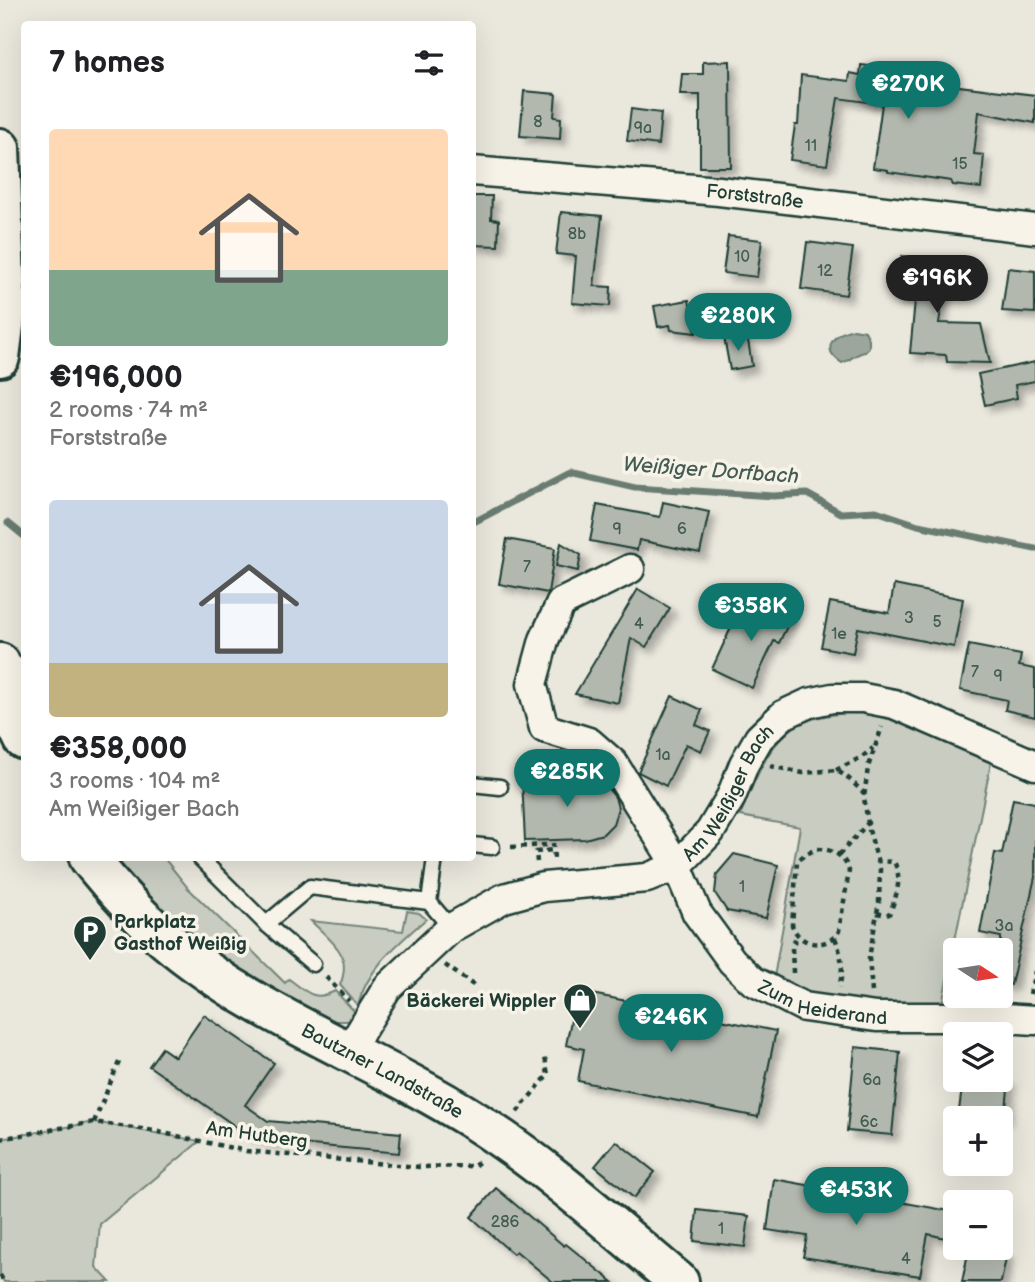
<!DOCTYPE html>
<meta charset="utf-8">
<style>
:root{--surface:#fff;--page:#f6f6f6;--text:#202124;--muted:#757577;--accent:#0f766e}
body{margin:0;font-family:"Balsamiq Sans",sans-serif;background:var(--page);color:var(--text);height:100vh;display:flex;flex-direction:column;font-size:26px;white-space:nowrap}
*{box-sizing:border-box;margin:0}
p{font-size:23px;color:var(--muted)}
.icon{flex:none;width:38px;height:38px;fill:none;stroke:currentColor;stroke-width:2;stroke-linecap:round;stroke-linejoin:round}
.map{position:relative;flex:1;overflow:hidden}
.drawer{position:absolute;left:21px;top:21px;width:455px;height:840px;display:flex;flex-direction:column;background:var(--surface);border-radius:7px;box-shadow:0 7px 28px #0002}
.drawer>*{flex:none}
.needle{width:46px;rotate:102deg}
.buttons{position:absolute;left:943px;top:938px;display:grid;gap:14px}
.buttons a{display:grid;place-items:center;width:70px;height:70px;border-radius:7px;background:var(--surface);box-shadow:0 7px 28px #0002;font-size:35px}
.price{position:absolute;translate:-50% -60px;padding:0 16px;border-radius:24px;background:var(--accent);color:#fff;font-size:23px;line-height:46px;filter:drop-shadow(0 2px 4px #0008)}
.price::after{content:'';position:absolute;left:50%;top:42px;width:21px;height:16px;margin-left:-10px;background:inherit;clip-path:polygon(0 0,100% 0,50% 100%)}
.price.selected{background:#222;color:#fff}
ul{padding:0;list-style:none}
li{display:grid;align-content:center;gap:14px;height:371px;padding:0 28px}
li span{display:grid;place-items:center;height:217px;border-radius:7px;color:#555}
li>.icon{margin-inline-start:auto}
span .icon{width:126px;height:126px;fill:#fffc;stroke-width:1}
li b{font-size:30px}
h2{display:flex;justify-content:space-between;align-items:center;height:84px;padding:0 28px;font-size:30px}
.map>svg:first-child{display:block}
.green{fill:#c8ccc1;stroke:#74847a;stroke-width:2}
.water{fill:#9ca69c;stroke:#6a7c72;stroke-width:2}
.lines{fill:none;stroke-linecap:round;stroke-linejoin:round}
.stream{stroke:#6a7c72;stroke-width:7}
.building{fill:#b2b8ae;stroke:#1f3d34;stroke-width:2;filter:url(#shadow)}
.service-casing{stroke:#1f3d34;stroke-width:19}
.minor-casing{stroke:#1f3d34;stroke-width:33}
.primary-casing{stroke:#1f3d34;stroke-width:44}
.path{stroke:#1f3d34;stroke-width:4.5;stroke-dasharray:5 5;stroke-linecap:butt}
.service{stroke:#f7f3e8;stroke-width:14}
.minor{stroke:#f7f3e8;stroke-width:28}
.primary{stroke:#f7f3e8;stroke-width:38}
.labels{text-anchor:middle;stroke-width:7;stroke-linejoin:round;paint-order:stroke}
.number-label{font-size:16px;fill:#445c52}
.street-label{font-size:19px;fill:#1f3d34;stroke:#f7f3e8}
.poi-label{font-size:19px;font-weight:bold;fill:#1f3d34;stroke:#f7f3e8;text-anchor:start}
.water-label{font-size:21px;font-style:italic;fill:#445c53;stroke:#f7f3e8}
</style>
<div class="map">
<svg width="1035" height="1282" viewBox="0 0 1035 1282">
<defs>
<filter id="shadow"><feDropShadow dx="6" dy="6" stdDeviation="3.5" flood-color="#0004"/></filter>
</defs>
<rect width="100%" height="100%" fill="#eae8dd"/>
<filter id="ink" filterUnits="userSpaceOnUse"><feTurbulence type="fractalNoise" baseFrequency=".0143" numOctaves="2"/><feDisplacementMap in="SourceGraphic" scale="14" xChannelSelector="R" yChannelSelector="G"/><feConvolveMatrix kernelMatrix="1 2 1 2 8 2 1 2 1" color-interpolation-filters="sRGB"/></filter>
<g filter="url(#ink)">
<g class="green">
<path d="M855 712 891 719 991 763 942 1004 868 1006 820 1000 773 983 800 827 740 816C754 782 771 730 812 719 825 715 840 714 855 712Z"/>
<path d="M110 858H164L188 888 285 983 289 979C307 992 314 1002 335 991L355 1012 347 1021H333L324 1017 321 1021 291 1006 178 929Z"/>
<path d="M407 911 419 913 426 919C399 943 366 969 358 1006L340 985C353 954 332 942 311 921L403 931Z"/>
<polygon points="94,1122 200,1141 100,1224 96,1267 110,1282 4,1282 0,1275 0,1139"/>
</g>
<path class="water" d="M854 329 865 331 869 339V348L865 352C856 353 851 360 842 363 819 348 834 333 854 329Z"/>
<g class="lines">
<g class="stream">
<polyline points="8,523 24,536"/>
<polyline points="472,523 570,472 635,487 773,496 807,494 841,513 876,511 918,525 1035,549"/>
</g>
</g>
<g class="building">
<polygon points="730,61 731,167 700,167 700,95 680,95 682,74 703,74 703,62"/>
<polygon points="861,65 944,75 943,84 1035,95 1035,123 979,112 974,154 984,155 981,188 953,185 951,181 888,172 888,170 873,168 882,104 838,98 827,165 790,160 795,125 798,125 801,75 849,81 850,73 860,75"/>
<polygon points="524,91 556,94 554,117 561,118 560,139 520,136"/>
<polygon points="631,109 661,113 658,145 627,141"/>
<polygon points="472,196 492,196 491,219 499,220 498,246 472,245"/>
<polygon points="561,212 602,216 594,286 611,287 610,306 572,303 576,256 556,254"/>
<polygon points="728,236 762,240 757,277 723,273"/>
<polygon points="807,242 853,248 846,295 801,289"/>
<polygon points="902,256 948,263 939,323 981,324 990,363 947,362 946,355 910,353 915,300 895,297"/>
<polygon points="1008,268 1035,271 1035,313 1002,311"/>
<polygon points="689,300 696,333 671,330 670,325 658,327 654,306"/>
<polygon points="724,337 748,340 752,366 730,370"/>
<polygon points="1035,362 1035,381 1015,385 1017,398 985,405 978,374"/>
<polygon points="663,502 709,512 700,553 639,540 637,550 590,541 597,505 660,517"/>
<polygon points="507,539 555,548 548,593 499,584"/>
<polygon points="561,543 581,555 578,571 556,566"/>
<polygon points="894,585 963,599 954,647 858,628 853,653 821,647 830,602 889,613"/>
<polygon points="638,589 670,608 646,647 631,638 618,703 575,694"/>
<polygon points="754,598 792,616 779,643 774,641 752,688 712,669 734,621 741,625"/>
<polygon points="969,645 1021,655 1019,666 1035,669 1035,717 1005,710 1007,700 960,690"/>
<polygon points="672,696 702,710 696,725 710,731 701,751 686,744 666,786 638,772"/>
<polygon points="584,777 602,781 615,797 618,808 613,824 603,834 585,839 525,841 522,779"/>
<polygon points="1013,799 1035,803 1035,877 1011,985 1001,984 1001,937 980,933 995,853 1002,854"/>
<polygon points="734,854 778,865 766,918 727,911 715,893 717,874"/>
<polygon points="577,991 776,1031 758,1117 578,1081 584,1049 566,1045"/>
<polygon points="204,1015 274,1063 245,1105 268,1121 401,1133 399,1153 267,1141 248,1135 149,1066 162,1048 175,1057"/>
<polygon points="855,1047 900,1052 892,1135 847,1131"/>
<polygon points="963,1080 1009,1080 1005,1118 958,1118"/>
<polygon points="616,1141 655,1172 634,1198 595,1166"/>
<polygon points="774,1179 950,1211 945,1238 928,1234 920,1276 803,1257 807,1236 767,1230"/>
<polygon points="496,1188 564,1246 566,1244 613,1282 553,1282 516,1251 513,1254 471,1217"/>
<polygon points="697,1210 749,1216 745,1247 694,1241"/>
<polygon points="969,1248 1007,1253 1001,1282 962,1282"/>
</g>
<g class="lines">
<g class="service-casing">
<g id="service">
<polyline points="4,657 24,669"/>
<polyline points="472,784 500,787"/>
<polyline points="472,845 492,847"/>
<polyline points="200,858 266,924 313,964"/>
<polyline points="429,902 435,858"/>
<polyline points="266,924 310,887 429,902 451,928"/>
</g>
</g>
<g class="minor-casing">
<g id="minor">
<path id="s1" d="M472 171 719 191 1035 229"/>
<path id="s2" d="M630 569 561 603 544 640 532 684 544 728 589 742 613 763 677 866 697 913 732 961 753 981 804 1007 876 1017H990L1035 1020"/>
<path id="s3" d="M344 1050 359 1034 387 988 451 928 504 898 544 887 647 878 677 866 710 832 731 797 744 764 759 738 783 715 809 703 832 698H863L894 704 1035 765"/>
</g>
</g>
<g class="primary-casing">
<g id="primary">
<polyline points="0,148 6,310 0,357"/>
<polyline points="0,663 14,720 24,740"/>
<path id="s4" d="M89 858C112 887 136 914 165 939 257 1017 374 1057 475 1121 546 1166 614 1228 679 1282"/>
</g>
</g>
<g class="path">
<polyline points="770,766 803,773 836,770 847,777 864,793"/>
<polyline points="836,770 862,757 873,748"/>
<polyline points="553,843 554,860"/>
<polyline points="511,847 547,845 547,851"/>
<path d="M817 849C833 849 844 855 849 871L839 931C827 950 800 947 792 925L797 862 805 854Z"/>
<polyline points="839,855 868,823"/>
<polyline points="537,862 536,852 553,850"/>
<path d="M877 913 886 915 889 914C896 899 903 877 894 862L878 861"/>
<path d="M835 938C842 954 844 971 839 987"/>
<polyline points="445,965 476,987"/>
<polyline points="793,973 792,947 797,935"/>
<polyline points="326,977 349,1001"/>
<polyline points="872,992 869,958 879,902 880,869 869,830 864,798 868,767 882,727"/>
<polyline points="1030,994 1035,971"/>
<polyline points="517,1112 548,1075 545,1057"/>
<polyline points="94,1122 119,1062"/>
<polyline points="0,1139 94,1122 154,1131 246,1151 419,1167 474,1166 480,1161"/>
<polyline points="0,1275 4,1282"/>
</g>
<use href="#service" class="service"/>
<use href="#minor" class="minor"/>
<use href="#primary" class="primary"/>
</g>
</g>
<defs>
<g id="parking-pin" transform="scale(1.75)"><path d="M0 17L-7.5 6A9.5 9.5 0 1 1 7.5 6Z" fill="#1f3d34" stroke="#f7f3e8"/><path d="M-3.5-5.5H1a3.5 3.5 0 0 1 0 7H-1V5.5H-3.5ZM-1-3.4V-.6H.8a1.4 1.4 0 0 0 0-2.8Z" fill="#fff"/></g>
<g id="shop-pin" transform="scale(1.75)"><path d="M0 17L-7.5 6A9.5 9.5 0 1 1 7.5 6Z" fill="#1f3d34" stroke="#f7f3e8"/><path d="M-5-2.5h2.3a2.7 3.5 0 0 1 5.4 0H5L5.5 6h-11ZM-1.5-2.5h3a1.5 2.3 0 0 0-3 0Z" fill="#fff"/></g>
</defs>
<g fill-rule="evenodd">
<use href="#parking-pin" x="90" y="932"/>
<use href="#shop-pin" x="580" y="1000"/>
</g>
<g class="labels">
<g class="number-label">
<text x="538" y="127">8</text>
<text x="643" y="133">9a</text>
<text x="811" y="151">11</text>
<text x="960" y="169">15</text>
<text x="577" y="239">8b</text>
<text x="742" y="262">10</text>
<text x="825" y="276">12</text>
<text x="617" y="534">9</text>
<text x="682" y="534">6</text>
<text x="527" y="572">7</text>
<text x="909" y="623">3</text>
<text x="937" y="627">5</text>
<text x="639" y="629">4</text>
<text x="839" y="639">1e</text>
<text x="975" y="677">7</text>
<text x="998" y="681">9</text>
<text x="663" y="760">1a</text>
<text x="742" y="892">1</text>
<text x="1004" y="931">3a</text>
<text x="872" y="1085">6a</text>
<text x="869" y="1127">6c</text>
<text x="505" y="1227">286</text>
<text x="721" y="1234">1</text>
<text x="906" y="1264">4</text>
</g>
<g class="street-label">
<text dy="7" stroke="none"><textPath href="#s1" startOffset="284">Forststraße</textPath></text>
<text dy="7" stroke="none"><textPath href="#s3" startOffset="492">Am Weißiger Bach</textPath></text>
<text dy="7" stroke="none"><textPath href="#s2" startOffset="623">Zum Heiderand</textPath></text>
<text dy="7" stroke="none"><textPath href="#s4" startOffset="366">Bautzner Landstraße</textPath></text>
<text transform="translate(257 1134) rotate(8)" y="7">Am Hutberg</text>
</g>
<g class="poi-label">
<text x="114" y="928">Parkplatz<tspan x="114" dy="22">Gasthof Weißig</tspan></text>
<text x="556" y="1007" text-anchor="end">Bäckerei Wippler</text>
</g>
<g class="water-label">
<text transform="translate(711 470) rotate(4)" y="7">Weißiger Dorfbach</text>
</g>
</g>
</svg>
<div class="buttons">
<a><svg class="needle" viewBox="-14 -14 28 28"><path d="M0-13l5 13h-10z" fill="#e53935"/><path d="M0 13l5-13h-10z" fill="#757577"/></svg></a>
<a><svg class="icon" aria-label="layers" viewBox="0 0 24 24"><path d="M12 4l9 5-9 5-9-5zM3 14l9 5 9-5"/></svg></a>
<a>+</a>
<a>−</a>
</div>
<b class="price" style="left:908px;top:121px">€270K</b>
<b class="price selected" style="left:937px;top:315px">€196K</b>
<b class="price" style="left:738px;top:353px">€280K</b>
<b class="price" style="left:751px;top:643px">€358K</b>
<b class="price" style="left:567px;top:809px">€285K</b>
<b class="price" style="left:671px;top:1054px">€246K</b>
<b class="price" style="left:856px;top:1227px">€453K</b>
<section class="drawer">
<h2>7 homes<svg class="icon" aria-label="filters" viewBox="0 0 24 24"><path d="M4 7h16M4 17h16"/><circle cx="9" cy="7" r="2"/><circle cx="15" cy="17" r="2"/></svg></h2>
<ul>
<li><span style="background:linear-gradient(#ffd9b3 65%,#7fa58c 0)"><svg class="icon" aria-label="home" viewBox="0 0 24 24"><path d="M3 11l9-7 9 7M6 9v11h12V9"/></svg></span><div><b>€196,000</b><p>2 rooms · 74 m²</p><p>Forststraße</p></div></li>
<li><span style="background:linear-gradient(#c9d6e8 75%,#c2b280 0)"><svg class="icon" aria-label="home" viewBox="0 0 24 24"><path d="M3 11l9-7 9 7M6 9v11h12V9"/></svg></span><div><b>€358,000</b><p>3 rooms · 104 m²</p><p>Am Weißiger Bach</p></div></li>
</ul>
</section>
</div>
